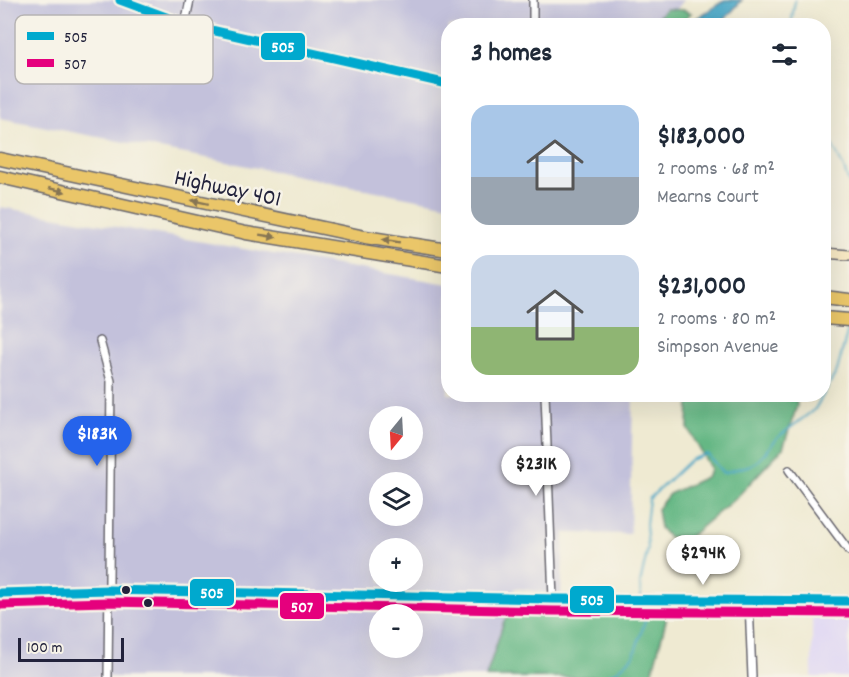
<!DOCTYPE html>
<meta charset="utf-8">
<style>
:root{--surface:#fff;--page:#f2f2f3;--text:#1f2937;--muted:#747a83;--accent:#2563eb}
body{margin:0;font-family:Dekko,sans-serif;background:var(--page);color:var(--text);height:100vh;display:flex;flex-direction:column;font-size:22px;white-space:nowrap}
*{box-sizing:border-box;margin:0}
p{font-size:20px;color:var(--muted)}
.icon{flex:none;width:33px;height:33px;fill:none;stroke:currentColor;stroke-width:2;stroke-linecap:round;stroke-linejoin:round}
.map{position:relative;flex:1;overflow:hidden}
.details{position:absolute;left:441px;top:18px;width:390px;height:384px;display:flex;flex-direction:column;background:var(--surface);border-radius:24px;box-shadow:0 6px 24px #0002}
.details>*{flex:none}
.needle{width:39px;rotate:198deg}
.controls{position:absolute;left:369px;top:406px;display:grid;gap:12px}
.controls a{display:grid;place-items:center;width:54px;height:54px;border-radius:50%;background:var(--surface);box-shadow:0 6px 24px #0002;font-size:30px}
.scale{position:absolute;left:18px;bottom:15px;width:106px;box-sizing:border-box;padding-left:6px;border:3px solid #22223b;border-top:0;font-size:16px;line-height:21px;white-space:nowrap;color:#22223b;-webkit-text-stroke:4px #f7f3e8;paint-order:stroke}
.price{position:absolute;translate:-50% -51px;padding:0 14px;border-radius:21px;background:#fff;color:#222;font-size:20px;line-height:39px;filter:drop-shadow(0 2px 3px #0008)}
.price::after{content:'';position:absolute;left:50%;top:36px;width:18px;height:14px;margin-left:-9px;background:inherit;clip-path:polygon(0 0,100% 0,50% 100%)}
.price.current{background:var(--accent);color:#fff}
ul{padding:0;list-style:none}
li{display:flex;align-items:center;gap:18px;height:150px;padding:0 30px}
li span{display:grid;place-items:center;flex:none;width:168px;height:120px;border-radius:18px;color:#555}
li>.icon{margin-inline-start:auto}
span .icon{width:72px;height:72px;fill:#fffc;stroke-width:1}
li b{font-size:26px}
h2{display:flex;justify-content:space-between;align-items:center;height:72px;padding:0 30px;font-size:26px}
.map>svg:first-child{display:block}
.built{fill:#ded5f5}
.industrial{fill:#c3c1db;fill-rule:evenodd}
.forest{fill:#65b784;stroke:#446c60;stroke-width:1.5}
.water{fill:#47a6c6;stroke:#346480;stroke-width:1.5}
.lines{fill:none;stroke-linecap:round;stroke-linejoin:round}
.stream{stroke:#47a6c6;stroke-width:2}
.street-casing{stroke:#6a6870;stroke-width:10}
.secondary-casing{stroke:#6a6870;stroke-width:12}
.highway-casing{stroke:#6a6870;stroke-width:15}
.street{stroke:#fff;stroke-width:7}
.secondary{stroke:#f7e8c3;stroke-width:9}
.highway{stroke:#eac669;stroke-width:12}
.bus-1-casing{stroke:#f7f3e8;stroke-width:14}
.bus-2-casing{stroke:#f7f3e8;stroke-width:14}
.bus-1{stroke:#00a9ce;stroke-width:9}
.bus-2{stroke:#e5007d;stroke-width:9}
.oneway{fill:#867452}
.bus-dot{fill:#22223b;stroke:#f7f3e8;stroke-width:2}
.labels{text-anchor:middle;stroke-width:5;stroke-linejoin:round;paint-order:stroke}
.street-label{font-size:24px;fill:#22223b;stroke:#f7f3e8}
.key{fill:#f7f3e8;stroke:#b7b4b4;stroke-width:1.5}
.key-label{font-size:16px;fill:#22223b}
.line-badge{stroke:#f7f3e8;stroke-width:2}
.badge-label{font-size:16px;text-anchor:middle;font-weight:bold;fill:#fff}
</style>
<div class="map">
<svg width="849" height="677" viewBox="0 0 849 677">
<rect width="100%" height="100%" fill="#f7f3e8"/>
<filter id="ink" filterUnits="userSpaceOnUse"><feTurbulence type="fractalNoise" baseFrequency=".0167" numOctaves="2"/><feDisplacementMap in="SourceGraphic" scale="12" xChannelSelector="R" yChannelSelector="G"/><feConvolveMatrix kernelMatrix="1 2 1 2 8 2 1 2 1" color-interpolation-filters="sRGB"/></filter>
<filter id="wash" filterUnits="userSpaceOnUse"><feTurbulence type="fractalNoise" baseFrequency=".008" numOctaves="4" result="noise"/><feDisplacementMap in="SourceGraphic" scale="24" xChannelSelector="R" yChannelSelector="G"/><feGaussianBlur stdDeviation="1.35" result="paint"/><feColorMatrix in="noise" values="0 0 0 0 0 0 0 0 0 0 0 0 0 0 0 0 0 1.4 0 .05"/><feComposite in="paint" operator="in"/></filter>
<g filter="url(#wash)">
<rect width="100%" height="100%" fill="#efead2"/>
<polygon class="built" points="812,618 849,619 849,677 812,677"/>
<g class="industrial">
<polygon points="0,0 684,0 661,25 448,26 448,205 0,118"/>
<path d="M0 207 448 284V394L633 395 630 534 564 533 561 595 515 588 486 677H0ZM380 417H412V450H380ZM380 483H412V516H380ZM380 549H412V582H380ZM380 615H412V648H380Z"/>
</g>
<g class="forest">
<polygon points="666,9 683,10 691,13 678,25 650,25"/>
<polygon points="689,395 796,395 797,406 783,448 737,497 688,538 668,537 660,528 657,509 669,494 708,476 710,468 688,428"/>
<polygon points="515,608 668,613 651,677 486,677 504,621"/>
</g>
<polygon class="water" points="725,0 742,0 720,25 686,25"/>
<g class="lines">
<g class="stream">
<polyline points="791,26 795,0"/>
<polyline points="824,129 843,166 849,183"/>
<polyline points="641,596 640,584 648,548 646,524 649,499 690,460 707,454 723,473 751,465 759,460 777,438 815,409 837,371 849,325"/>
<polyline points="604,677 617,671 634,655 645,621 642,602"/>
</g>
</g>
</g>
<g filter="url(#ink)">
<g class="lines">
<g class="street-casing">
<g id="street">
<polyline points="533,0 533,26"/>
<polyline points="185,24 190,0"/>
<polyline points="100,341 111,381 108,677"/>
<polyline points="545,394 553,599"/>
<polyline points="789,470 849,551"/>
<polyline points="749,601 752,677"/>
</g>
</g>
<g class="secondary-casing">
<g id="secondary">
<polyline points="120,0 185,24 448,84"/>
<polyline points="824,253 849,255"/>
<polyline points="0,593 108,590 553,599 849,601"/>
</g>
</g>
<g class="highway-casing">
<g id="highway">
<polyline points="0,159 365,237 448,250"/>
<polyline points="0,177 246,233 448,266"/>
<polyline points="824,297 849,300"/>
<polyline points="824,318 849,320"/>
</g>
</g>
<use href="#street" class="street"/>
<use href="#secondary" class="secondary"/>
<use href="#highway" class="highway"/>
<g class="bus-1-casing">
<g id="bus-1">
<polyline points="120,0 185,24 448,84"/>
<polyline points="0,593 108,590 553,599 849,601"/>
</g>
</g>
<g class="bus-2-casing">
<polyline id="bus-2" points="0,605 108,602 553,611 849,613"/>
</g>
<use href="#bus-1" class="bus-1"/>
<use href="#bus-2" class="bus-2"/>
</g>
<defs><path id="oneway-solid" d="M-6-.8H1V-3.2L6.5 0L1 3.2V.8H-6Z" transform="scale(1.5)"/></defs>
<g class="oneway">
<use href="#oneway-solid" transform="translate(57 190) rotate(13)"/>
<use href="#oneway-solid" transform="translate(200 202) rotate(-168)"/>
<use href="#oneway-solid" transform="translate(268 236) rotate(9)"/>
<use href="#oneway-solid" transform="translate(391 241) rotate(-171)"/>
</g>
</g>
<g class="bus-dot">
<circle cx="126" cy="590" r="5"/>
<circle cx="148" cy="603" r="5"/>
</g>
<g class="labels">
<g class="street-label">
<text transform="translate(228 187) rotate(12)" y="8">Highway 401</text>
</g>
</g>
<rect x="15" y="15" width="198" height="69" rx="9" class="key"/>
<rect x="27" y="32" width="27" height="8" fill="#00a9ce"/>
<rect x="27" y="59" width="27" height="8" fill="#e5007d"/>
<g class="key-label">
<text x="64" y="42">505</text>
<text x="64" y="69">507</text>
</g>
<g class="line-badge">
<rect x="260" y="32" width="46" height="29" rx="6" fill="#00a9ce"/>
<rect x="189" y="578" width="46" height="29" rx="6" fill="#00a9ce"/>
<rect x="569" y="585" width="46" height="29" rx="6" fill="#00a9ce"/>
<rect x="279" y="592" width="46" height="28" rx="6" fill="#e5007d"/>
</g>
<g class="badge-label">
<text x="283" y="52">505</text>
<text x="212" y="598">505</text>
<text x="592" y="605">505</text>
<text x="302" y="612">507</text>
</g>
</svg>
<div class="controls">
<a><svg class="needle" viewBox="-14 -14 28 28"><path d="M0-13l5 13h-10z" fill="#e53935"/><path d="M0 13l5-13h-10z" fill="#747a83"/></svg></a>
<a><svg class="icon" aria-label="layers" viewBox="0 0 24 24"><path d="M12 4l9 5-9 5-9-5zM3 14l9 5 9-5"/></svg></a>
<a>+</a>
<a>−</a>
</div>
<div class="scale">100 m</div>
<b class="price current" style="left:97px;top:467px">$183K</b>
<b class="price" style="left:536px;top:497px">$231K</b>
<b class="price" style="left:703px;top:586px">$294K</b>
<section class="details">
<h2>3 homes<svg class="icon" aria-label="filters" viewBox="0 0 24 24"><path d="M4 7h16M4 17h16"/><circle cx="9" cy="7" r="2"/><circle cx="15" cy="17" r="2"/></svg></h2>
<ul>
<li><span style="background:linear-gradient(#a9c7e8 60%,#9aa5b1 0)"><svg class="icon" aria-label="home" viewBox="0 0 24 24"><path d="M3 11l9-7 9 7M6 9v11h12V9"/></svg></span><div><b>$183,000</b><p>2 rooms · 68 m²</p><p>Mearns Court</p></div></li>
<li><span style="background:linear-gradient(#c9d6e8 60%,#8fb573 0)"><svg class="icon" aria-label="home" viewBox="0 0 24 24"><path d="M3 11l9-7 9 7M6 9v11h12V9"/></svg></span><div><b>$231,000</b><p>2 rooms · 80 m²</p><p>Simpson Avenue</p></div></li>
</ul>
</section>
</div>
